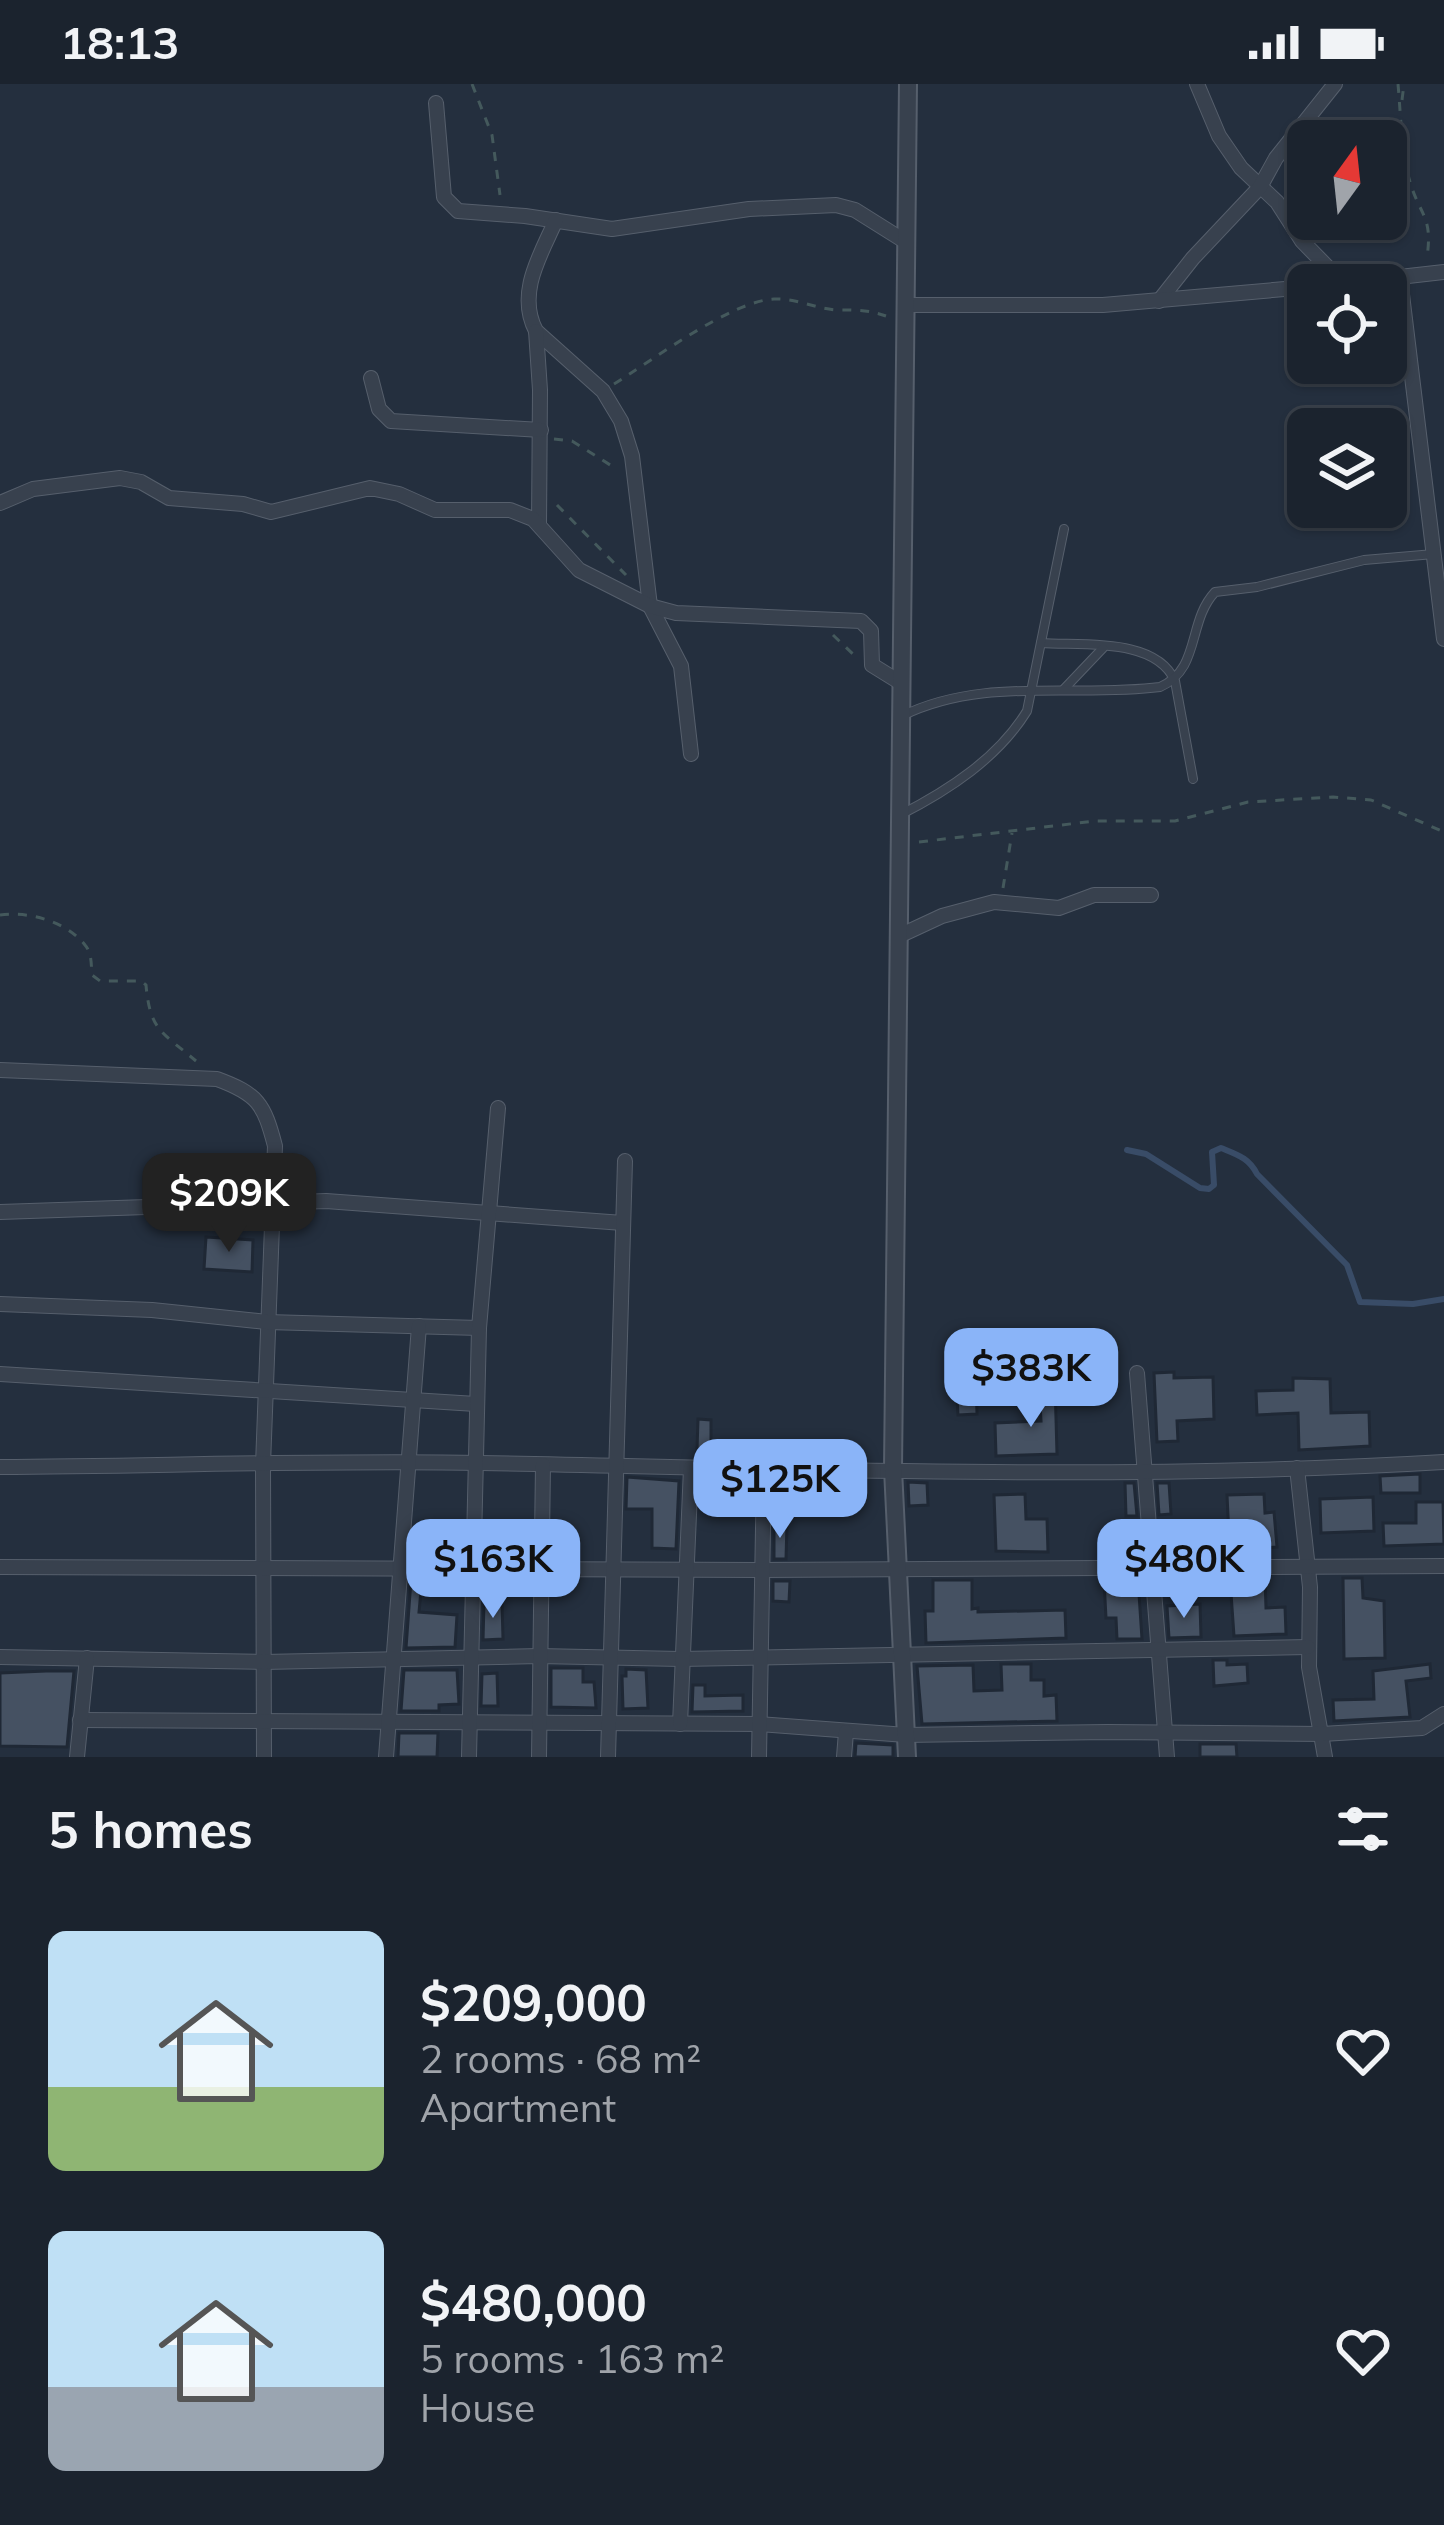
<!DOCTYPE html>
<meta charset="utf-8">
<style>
:root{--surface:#1b232e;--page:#242b36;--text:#f1f3f6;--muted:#a0a4aa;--line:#39404a;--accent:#8ab4f8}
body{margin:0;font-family:Mulish,sans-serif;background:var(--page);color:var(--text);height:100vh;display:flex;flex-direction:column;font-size:45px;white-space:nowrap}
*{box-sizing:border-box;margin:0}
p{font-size:39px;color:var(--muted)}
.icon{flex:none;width:66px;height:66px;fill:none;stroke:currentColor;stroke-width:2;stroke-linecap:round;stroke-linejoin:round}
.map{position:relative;height:1673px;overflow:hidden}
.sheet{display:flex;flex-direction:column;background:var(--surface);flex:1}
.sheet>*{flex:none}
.needle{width:78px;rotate:15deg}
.fabs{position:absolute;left:1287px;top:36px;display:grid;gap:24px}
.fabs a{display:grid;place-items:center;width:120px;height:120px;border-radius:18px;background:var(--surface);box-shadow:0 3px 9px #0004,0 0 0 3px var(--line);font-size:60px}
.price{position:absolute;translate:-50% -102px;padding:0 27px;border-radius:24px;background:var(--accent);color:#111;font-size:39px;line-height:78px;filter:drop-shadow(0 3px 6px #0008)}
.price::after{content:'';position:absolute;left:50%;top:72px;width:36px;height:27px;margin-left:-18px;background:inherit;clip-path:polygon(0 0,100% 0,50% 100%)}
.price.active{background:#222;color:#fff}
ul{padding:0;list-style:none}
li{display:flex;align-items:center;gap:36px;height:300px;padding:0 48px}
li span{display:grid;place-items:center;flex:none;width:336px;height:240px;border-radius:18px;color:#555}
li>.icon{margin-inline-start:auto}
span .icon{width:144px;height:144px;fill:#fffc;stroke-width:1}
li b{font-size:51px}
h2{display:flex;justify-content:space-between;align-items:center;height:144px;padding:0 48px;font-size:51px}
.status{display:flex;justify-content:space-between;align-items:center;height:84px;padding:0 60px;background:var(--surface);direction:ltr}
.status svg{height:33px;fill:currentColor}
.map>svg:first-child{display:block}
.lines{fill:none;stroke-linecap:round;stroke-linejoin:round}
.stream{stroke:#394c67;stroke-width:6}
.building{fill:#455162;stroke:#1f2835;stroke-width:3}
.service-casing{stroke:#565f6c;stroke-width:10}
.minor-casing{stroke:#565f6c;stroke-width:16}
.tertiary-casing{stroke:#565f6c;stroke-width:20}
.path{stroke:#44595c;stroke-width:3;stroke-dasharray:9 9;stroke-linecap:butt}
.service{stroke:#38414e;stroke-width:8}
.minor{stroke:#38414e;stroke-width:14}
.tertiary{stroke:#38414e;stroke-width:16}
</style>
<div class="status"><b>18:13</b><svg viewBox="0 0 49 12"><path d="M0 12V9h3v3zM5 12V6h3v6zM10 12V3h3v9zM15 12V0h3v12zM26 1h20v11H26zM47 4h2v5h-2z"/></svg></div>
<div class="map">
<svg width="1444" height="1673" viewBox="0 0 1444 1673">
<rect width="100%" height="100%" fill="#242f3e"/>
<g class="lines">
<path class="stream" d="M1127 1066 1146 1070 1200 1104 1209 1105 1214 1101 1212 1068 1221 1064C1238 1071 1249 1074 1257 1090L1347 1181 1360 1218 1413 1220 1444 1215"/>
</g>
<g class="building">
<polygon points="206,1153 253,1156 252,1188 204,1185"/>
<polygon points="975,1261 977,1330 958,1331 954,1262"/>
<polygon points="1174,1288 1174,1294 1213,1293 1214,1335 1177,1337 1178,1357 1157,1358 1154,1289"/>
<polygon points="1293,1294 1330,1295 1331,1329 1369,1328 1370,1362 1299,1366 1298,1329 1257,1331 1256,1307 1293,1306"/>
<polygon points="1039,1299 1055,1299 1057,1370 996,1372 995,1339 1041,1337"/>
<polygon points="698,1335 711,1336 711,1367 697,1366"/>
<polygon points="1420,1390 1420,1409 1381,1409 1380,1392"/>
<polygon points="627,1393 679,1397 676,1465 652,1464 652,1425 626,1425"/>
<polygon points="702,1395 748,1396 748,1424 701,1423"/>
<polygon points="787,1397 827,1397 827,1431 786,1430"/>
<polygon points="908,1398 927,1399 928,1421 909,1422"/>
<polygon points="1125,1399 1134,1399 1137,1432 1126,1432"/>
<polygon points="1157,1399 1169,1399 1171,1430 1159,1431"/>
<polygon points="1025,1410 1026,1435 1047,1435 1048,1468 996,1467 994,1411"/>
<polygon points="1264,1410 1265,1429 1274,1428 1277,1463 1263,1464 1264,1472 1230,1472 1227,1411"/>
<polygon points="1373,1413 1374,1447 1321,1449 1320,1415"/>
<polygon points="1416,1418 1443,1418 1444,1460 1384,1462 1383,1439 1416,1439"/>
<polygon points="774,1439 787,1440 786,1475 774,1475"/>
<polygon points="1177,1447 1178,1467 1164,1468 1163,1448"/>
<polygon points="1265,1494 1266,1524 1285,1523 1286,1550 1234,1552 1230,1495"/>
<polygon points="1343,1494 1362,1494 1363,1514 1384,1517 1385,1574 1344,1575"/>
<polygon points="1138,1495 1142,1555 1117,1555 1116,1534 1106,1534 1104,1496"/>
<polygon points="411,1496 422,1496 419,1528 457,1531 455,1563 406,1564"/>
<polygon points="933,1496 972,1496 972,1525 978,1524 978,1528 1065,1526 1066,1554 926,1559 925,1527 933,1527"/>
<polygon points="773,1497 790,1497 789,1518 773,1517"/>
<polygon points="502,1518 503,1555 483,1556 484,1519"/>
<polygon points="1200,1520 1201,1553 1169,1554 1167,1522"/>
<polygon points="1213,1576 1227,1576 1227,1581 1247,1580 1248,1599 1214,1602"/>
<polygon points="1001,1580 1031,1580 1031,1596 1044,1596 1044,1612 1056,1611 1057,1637 922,1640 917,1582 973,1581 974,1607 1002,1606"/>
<polygon points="1430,1580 1431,1594 1406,1597 1410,1633 1334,1637 1333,1616 1374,1615 1373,1587"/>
<polygon points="551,1584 583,1584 583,1598 594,1598 596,1624 551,1623"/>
<polygon points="626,1585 646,1586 648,1624 623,1625 622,1592 626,1592"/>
<polygon points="404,1586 457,1586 459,1620 439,1621 439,1627 401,1627"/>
<polygon points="46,1587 74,1587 67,1663 0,1662 0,1589"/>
<polygon points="497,1589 498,1622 481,1622 482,1590"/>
<polygon points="693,1601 705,1601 705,1612 743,1611 743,1627 692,1628"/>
<polygon points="399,1649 438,1649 437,1673 398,1673"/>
<polygon points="856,1659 893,1661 893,1673 855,1673"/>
<polygon points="1200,1660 1236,1660 1237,1673 1200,1673"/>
</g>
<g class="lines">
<g class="service-casing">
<g id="service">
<path d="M1041 559C1082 562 1156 553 1175 597L1193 695"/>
<polyline points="1064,605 1103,564"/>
<path d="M902 632C983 592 1074 614 1160 603 1201 585 1187 538 1215 508L1257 503 1364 476 1434 470"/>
<path d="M900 731C949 706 998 674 1027 627L1064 445"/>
</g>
</g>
<g class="minor-casing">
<g id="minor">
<polyline points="1197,0 1219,52 1241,84 1277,118 1302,157 1344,200"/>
<polyline points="436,19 444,113 458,127 525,132 612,145 749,125 836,121 855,126 906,158"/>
<path d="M556 136C541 170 516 209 536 247L603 307 621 337 632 372 650 522 681 582 691 670"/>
<polyline points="1400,194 1444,555"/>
<polyline points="1329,201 1444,188"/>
<polyline points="1159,217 1193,174 1260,103 1276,74 1335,0"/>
<polyline points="905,221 1103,221 1308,203"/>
<polyline points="536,247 540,306 539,441"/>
<polyline points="371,294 379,325 391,337 541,346"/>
<polyline points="0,419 33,405 120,394 141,398 169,414 243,420 271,428 370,404 399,410 435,426 510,426 533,435 579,486 650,522 676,529 861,537 871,547 872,581 901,599"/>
<polyline points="899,852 942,832 994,818 1059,824 1094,811 1151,811"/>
<path d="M0 986 217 995C258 1010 264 1020 275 1062L263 1381 264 1673"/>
<polyline points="0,1128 326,1117 623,1139"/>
<polyline points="0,1220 152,1226 267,1238 479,1244"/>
<polyline points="1137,1289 1167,1673"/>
<polyline points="0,1290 476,1320"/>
<path d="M0 1383C160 1382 321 1376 481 1379 802 1385 1124 1397 1444 1378"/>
<polyline points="1297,1384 1310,1503 1309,1583 1325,1673"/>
<polyline points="0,1483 761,1486 1444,1482"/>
<polyline points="0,1573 264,1578 539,1572 680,1575 1308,1563"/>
<polyline points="80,1636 760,1640 906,1651 1108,1648 1322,1650 1422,1644 1444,1630"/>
<polyline points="680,1640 691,1384"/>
<polyline points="77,1673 87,1574"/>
<polyline points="386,1673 419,1242"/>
<polyline points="469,1673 479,1244 498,1024"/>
<polyline points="539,1673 543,1381"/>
<polyline points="608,1673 625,1077"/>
<polyline points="759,1673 764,1387"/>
<polyline points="844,1673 846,1648"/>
</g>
</g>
<g class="tertiary-casing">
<polyline id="tertiary" points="907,1673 893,1385 908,0"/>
</g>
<g class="path">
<polyline points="472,0 492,51 500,111"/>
<path d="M1398 0C1401 33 1401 66 1410 98 1420 132 1433 132 1427 173"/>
<polyline points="1402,16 1404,0"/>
<path d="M614 300C653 276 731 217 774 215 797 214 818 226 840 226 857 226 869 226 886 232"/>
<polyline points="554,355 572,357 615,384"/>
<polyline points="557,421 626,491"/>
<polyline points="833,551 856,573"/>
<polyline points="919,758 1095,737 1175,737 1248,718 1333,713 1371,716 1444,748"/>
<polyline points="1003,804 1012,749"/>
<path d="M0 831C28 827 66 837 85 861 92 869 91 880 92 891L100 897H141L146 901C150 947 162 948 196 977"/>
</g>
<use href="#service" class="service"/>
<use href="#minor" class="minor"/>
<use href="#tertiary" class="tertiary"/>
</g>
</svg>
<div class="fabs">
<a><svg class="needle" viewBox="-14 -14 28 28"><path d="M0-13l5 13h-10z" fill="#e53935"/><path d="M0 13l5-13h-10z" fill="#a0a4aa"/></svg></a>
<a><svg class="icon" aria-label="locate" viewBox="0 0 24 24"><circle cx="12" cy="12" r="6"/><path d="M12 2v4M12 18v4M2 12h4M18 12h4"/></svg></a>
<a><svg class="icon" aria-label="layers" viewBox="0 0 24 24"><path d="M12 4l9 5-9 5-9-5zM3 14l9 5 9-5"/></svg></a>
</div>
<b class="price active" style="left:229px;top:1171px">$209K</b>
<b class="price" style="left:1031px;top:1346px">$383K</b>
<b class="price" style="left:780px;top:1457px">$125K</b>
<b class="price" style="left:493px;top:1537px">$163K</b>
<b class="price" style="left:1184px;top:1537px">$480K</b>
</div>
<section class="sheet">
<h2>5 homes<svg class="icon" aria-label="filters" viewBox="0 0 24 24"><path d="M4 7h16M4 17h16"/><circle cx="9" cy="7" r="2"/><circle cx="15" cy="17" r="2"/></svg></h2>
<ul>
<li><span style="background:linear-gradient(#bfe0f5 65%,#8fb573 0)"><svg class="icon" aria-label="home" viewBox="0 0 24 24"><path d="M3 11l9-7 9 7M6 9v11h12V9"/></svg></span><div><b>$209,000</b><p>2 rooms · 68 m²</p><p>Apartment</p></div><svg class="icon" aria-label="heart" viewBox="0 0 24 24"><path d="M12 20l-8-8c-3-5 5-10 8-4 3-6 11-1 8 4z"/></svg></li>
<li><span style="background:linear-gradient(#bfe0f5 65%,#9aa5b1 0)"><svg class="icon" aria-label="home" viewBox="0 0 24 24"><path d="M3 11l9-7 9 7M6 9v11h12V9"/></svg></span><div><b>$480,000</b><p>5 rooms · 163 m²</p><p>House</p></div><svg class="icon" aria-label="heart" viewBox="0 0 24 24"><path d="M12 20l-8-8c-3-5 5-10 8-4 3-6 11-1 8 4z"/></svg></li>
</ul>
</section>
